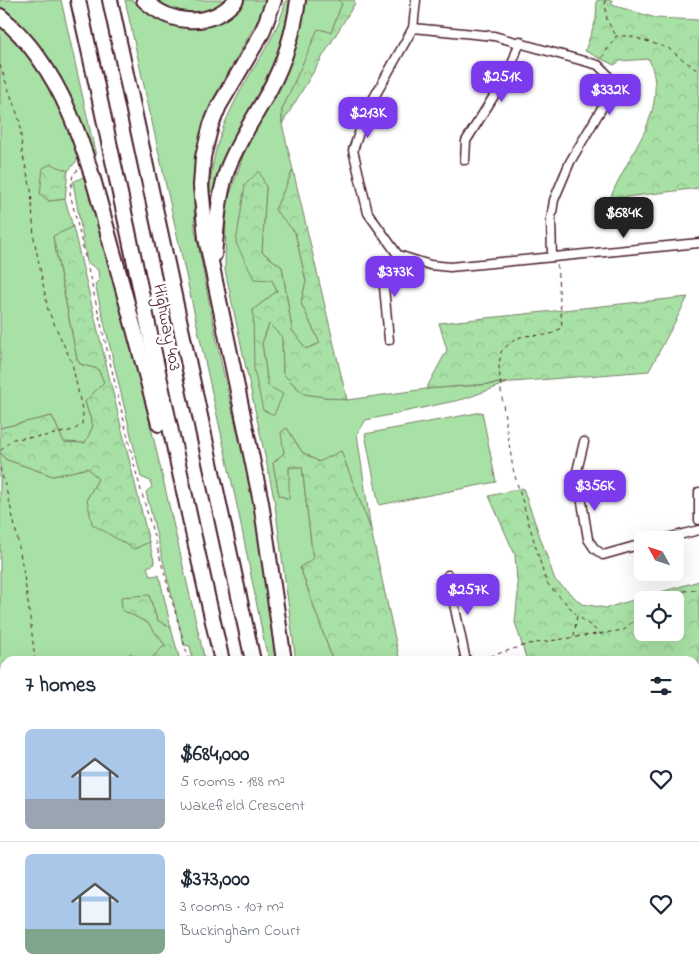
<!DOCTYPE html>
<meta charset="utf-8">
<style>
:root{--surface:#fff;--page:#f6f6f7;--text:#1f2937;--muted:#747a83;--line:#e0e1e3;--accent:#7c3aed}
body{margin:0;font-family:"Indie Flower",sans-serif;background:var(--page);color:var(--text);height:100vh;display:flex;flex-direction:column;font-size:19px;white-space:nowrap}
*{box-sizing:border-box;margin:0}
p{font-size:16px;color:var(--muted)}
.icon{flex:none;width:28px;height:28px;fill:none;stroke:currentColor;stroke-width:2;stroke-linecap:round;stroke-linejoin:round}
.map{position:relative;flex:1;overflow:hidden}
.panel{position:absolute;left:0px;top:656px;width:700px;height:321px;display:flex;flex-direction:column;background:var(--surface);border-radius:15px 15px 0 0;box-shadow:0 5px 20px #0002}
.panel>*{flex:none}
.needle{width:32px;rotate:310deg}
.tools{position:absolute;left:634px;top:531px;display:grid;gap:10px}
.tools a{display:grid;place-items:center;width:50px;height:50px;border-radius:8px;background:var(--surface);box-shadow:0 5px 20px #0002;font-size:25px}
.price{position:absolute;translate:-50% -42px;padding:0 11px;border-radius:10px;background:var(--accent);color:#fff;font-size:16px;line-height:32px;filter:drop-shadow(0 1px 2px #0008)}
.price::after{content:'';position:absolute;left:50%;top:30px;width:15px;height:11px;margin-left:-8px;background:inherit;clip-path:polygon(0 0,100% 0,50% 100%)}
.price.current{background:#222;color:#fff}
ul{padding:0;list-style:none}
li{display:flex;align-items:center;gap:15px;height:125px;padding:0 25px}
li+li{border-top:1px solid var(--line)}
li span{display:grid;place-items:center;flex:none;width:140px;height:100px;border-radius:8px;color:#555}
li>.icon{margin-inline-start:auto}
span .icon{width:60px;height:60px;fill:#fffc;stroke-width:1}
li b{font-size:21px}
h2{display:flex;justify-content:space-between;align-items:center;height:60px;padding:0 25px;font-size:21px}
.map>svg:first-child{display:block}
.grass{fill:#a8e1a5;stroke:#798068}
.forest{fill:url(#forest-crowns);stroke:#798068;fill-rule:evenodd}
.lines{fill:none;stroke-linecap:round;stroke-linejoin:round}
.stream{stroke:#728ea0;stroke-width:2.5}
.street-casing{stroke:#4a1f2b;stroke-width:11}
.highway-casing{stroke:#4a1f2b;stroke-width:18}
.path{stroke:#4a1f2b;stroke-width:1;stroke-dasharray:4 4;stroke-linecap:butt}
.street{stroke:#fff;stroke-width:8}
.highway{stroke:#fff;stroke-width:14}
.labels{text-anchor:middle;stroke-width:5;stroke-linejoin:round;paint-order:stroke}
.street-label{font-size:18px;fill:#4a1f2b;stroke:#fff}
</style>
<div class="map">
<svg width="699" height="977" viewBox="0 0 699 977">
<defs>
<pattern id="forest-crowns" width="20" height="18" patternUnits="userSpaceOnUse" patternTransform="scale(1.25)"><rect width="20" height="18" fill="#a8e1a5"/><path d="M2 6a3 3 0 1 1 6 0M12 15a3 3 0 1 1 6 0" fill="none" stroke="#92c18e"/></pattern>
</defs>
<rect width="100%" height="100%" fill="#fff"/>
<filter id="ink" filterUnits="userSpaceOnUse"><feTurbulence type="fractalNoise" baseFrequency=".02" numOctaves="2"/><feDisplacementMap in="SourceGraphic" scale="10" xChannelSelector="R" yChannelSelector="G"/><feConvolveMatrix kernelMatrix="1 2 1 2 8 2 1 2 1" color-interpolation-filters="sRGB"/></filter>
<g filter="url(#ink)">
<g class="grass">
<polygon points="0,0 61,0 96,156 89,157 76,114 0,12"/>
<path d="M125 0C143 0 146 10 161 19 190 35 222 24 241 0H265L263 11 211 103 197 147 193 183 195 229 221 362 256 512 276 661H270L265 646 238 510Z"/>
<path d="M155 0H227C207 19 175 19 155 0Z"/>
<path d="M286 0 290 1C285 24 281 49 271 71 252 113 226 146 213 192H210C211 149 227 113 249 76 264 51 279 29 286 0Z"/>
<polygon points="305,0 339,0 342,4 331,32 318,30 282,110 282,124 293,170 275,210 295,232 306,281 301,303 320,343 306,349 292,330 282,267 262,252 266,187 236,243 272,280 277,291 253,310 268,386 262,343 269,324 282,337 283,374 304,394 347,400 426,389 508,383 464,399 366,420 357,434 371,530 341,452 319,462 302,452 287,428 284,453 273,463 279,495 288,499 289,467 302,467 313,559 300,567 333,661 296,661 274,498 225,270 226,206 243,156 258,124 280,87 293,57"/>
<polygon points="0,26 18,42 56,96 79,158 68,171 51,164 49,201 65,199 73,227 53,237 77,359 80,364 98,369 104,382 85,402 93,426 86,443 64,443 52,416 0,428"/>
<polygon points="85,176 132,345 205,661 188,661 192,655 190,646 184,645 146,492 152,487 150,481 141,477 95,284 99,280 98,270 87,262 73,182"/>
<polygon points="482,412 496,482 379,505 365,434"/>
<polygon points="0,452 5,459 53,476 88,468 98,479 87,499 134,549 149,542 155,564 147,567 150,576 159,575 171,628 157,620 149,595 123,610 148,623 165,645 149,661 144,661 130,653 126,658 128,661 5,661 5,830 0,832"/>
<polygon points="5,884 5,972 248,972 249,977 0,977 0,888"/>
<polygon points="464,972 465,977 347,977 346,973"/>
</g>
<g class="forest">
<polygon points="339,0 354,0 355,3 282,124 282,110 318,29 331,32 342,4"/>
<path d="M597 0H612V5L656 18 699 20V188L610 199C628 152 671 112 649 59L620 61 614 65 585 51 596 19Z"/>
<polygon points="51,164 68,171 65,199 49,201 40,194 43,168"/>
<polygon points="293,170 347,400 304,394 283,374 282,337 269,324 262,343 268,386 283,394 274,415 263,410 254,370 253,310 277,291 272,280 254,279 236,243 245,185 259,171 266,187 262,252 282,267 292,330 306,349 320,343 301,303 306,281 295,232 275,210"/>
<polygon points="73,227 149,542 134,549 92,524 87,499 98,479 88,468 53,476 5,459 0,452 0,428 52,416 64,442 85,443 93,426 85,402 104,382 98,369 80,364 77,359 53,236"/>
<polygon points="688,297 649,371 426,389 447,350 439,323"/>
<polygon points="287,428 302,452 319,462 341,451 371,530 400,661 333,661 300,567 313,559 302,467 289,467 289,499 279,495 273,463 284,453 281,432"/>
<path d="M523 488 555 580 582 604 606 608 699 581V755L695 757V661H527L515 622 518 593 515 555 489 496ZM642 600H675V632H642Z"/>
<polygon points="149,595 157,620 171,628 180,661 149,661 165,645 148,623 122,610 121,597"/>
</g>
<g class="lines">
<polyline class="stream" points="399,976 418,972"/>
<g class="street-casing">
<g id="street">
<polyline points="416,0 413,28 367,110 353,150 368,213 398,255 430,265 450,267 699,243"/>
<polyline points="413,28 494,36 598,65 607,74 610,87 606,101 570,162 554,200 551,219 552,257"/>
<polyline points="465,160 466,141 510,70 520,41"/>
<polyline points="389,340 384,287 398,255"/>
<polyline points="584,442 577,471 588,539 594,548 603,555 642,544"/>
<polyline points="699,492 699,520"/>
<polyline points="659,540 699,530"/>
<polyline points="448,575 466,661"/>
<polyline points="695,821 699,820"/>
<polyline points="533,972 533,977"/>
</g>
</g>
<g class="highway-casing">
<g id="highway">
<path d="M78 0C127 220 171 441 222 661"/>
<polyline points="110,0 253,661"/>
<path d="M144 0C171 25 210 29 236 0"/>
<polyline points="274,0 262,33 219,106 211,125 203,157 201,186 206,238 261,502 284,661"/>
<path d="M0 16C72 75 91 173 115 259 130 314 145 369 159 424"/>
<path d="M214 255C217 225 218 194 229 165 240 138 256 115 269 91 284 63 294 32 298 0"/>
<polyline points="292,972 293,977"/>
<polyline points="320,972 321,977"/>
</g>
</g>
<g class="path">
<polyline points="605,0 607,20 615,34"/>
<polyline points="602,58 616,36 630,36 668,48 699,72"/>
<polyline points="0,65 20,122 22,152 31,189 34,238 48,310 72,363 83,414 82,424 74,430 45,436 13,439 0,451"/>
<polyline points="78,170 73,174 70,193 137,476 189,661"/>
<path d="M557 265 562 326C551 339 539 334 524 336 515 338 507 345 501 352L499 366 501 391 513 469 546 582 577 615 602 635"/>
<path d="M0 468C19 531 28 596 35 661"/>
<path d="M653 600C666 591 683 591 699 590"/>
<polyline points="574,636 577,615"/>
<polyline points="475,661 529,644 624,630 642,612"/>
<polyline points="255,972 256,977"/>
<polyline points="147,977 149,972"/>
</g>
<use href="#street" class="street"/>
<use href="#highway" class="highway"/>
</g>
</g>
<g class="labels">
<g class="street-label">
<text transform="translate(168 327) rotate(79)" y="6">Highway 403</text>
</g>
</g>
</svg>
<div class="tools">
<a><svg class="needle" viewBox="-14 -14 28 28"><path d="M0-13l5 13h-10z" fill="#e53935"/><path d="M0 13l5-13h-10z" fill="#747a83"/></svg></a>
<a><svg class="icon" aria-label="locate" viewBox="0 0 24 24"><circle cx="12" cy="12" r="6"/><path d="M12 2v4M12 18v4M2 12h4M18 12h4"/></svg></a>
</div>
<b class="price" style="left:502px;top:103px">$251K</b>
<b class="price" style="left:610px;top:116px">$332K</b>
<b class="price" style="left:368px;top:139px">$213K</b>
<b class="price current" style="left:624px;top:239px">$684K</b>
<b class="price" style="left:395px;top:298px">$373K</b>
<b class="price" style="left:595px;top:512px">$356K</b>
<b class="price" style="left:468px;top:616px">$257K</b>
<section class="panel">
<h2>7 homes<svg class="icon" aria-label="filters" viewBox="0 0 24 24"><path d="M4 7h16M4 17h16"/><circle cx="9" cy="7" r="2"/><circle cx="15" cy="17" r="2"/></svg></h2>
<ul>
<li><span style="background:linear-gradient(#a9c7e8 70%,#9aa5b1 0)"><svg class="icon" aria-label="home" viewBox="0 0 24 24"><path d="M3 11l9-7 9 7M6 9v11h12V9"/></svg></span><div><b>$684,000</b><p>5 rooms · 188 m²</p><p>Wakefield Crescent</p></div><svg class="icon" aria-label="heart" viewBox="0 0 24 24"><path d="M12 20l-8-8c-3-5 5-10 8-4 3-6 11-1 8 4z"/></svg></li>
<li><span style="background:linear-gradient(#a9c7e8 75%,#7fa58c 0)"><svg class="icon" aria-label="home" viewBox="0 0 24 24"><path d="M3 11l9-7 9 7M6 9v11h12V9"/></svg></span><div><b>$373,000</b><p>3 rooms · 107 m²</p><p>Buckingham Court</p></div><svg class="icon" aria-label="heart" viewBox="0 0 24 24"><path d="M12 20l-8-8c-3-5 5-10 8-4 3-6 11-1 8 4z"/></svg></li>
</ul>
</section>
</div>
